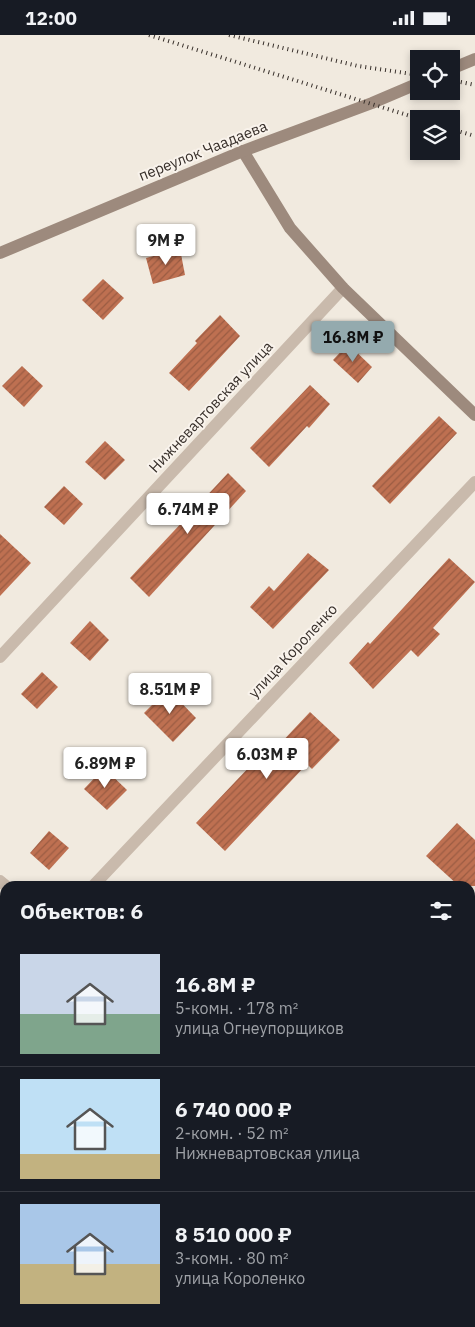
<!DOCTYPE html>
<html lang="ru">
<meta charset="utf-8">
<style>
:root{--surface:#171b24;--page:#20242c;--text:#f1f3f6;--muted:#9ea1a6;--line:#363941;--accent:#94aaae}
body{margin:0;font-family:"IBM Plex Sans",sans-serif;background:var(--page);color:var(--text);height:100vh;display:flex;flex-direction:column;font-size:19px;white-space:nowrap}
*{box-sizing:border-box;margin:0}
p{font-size:16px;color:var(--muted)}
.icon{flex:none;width:28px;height:28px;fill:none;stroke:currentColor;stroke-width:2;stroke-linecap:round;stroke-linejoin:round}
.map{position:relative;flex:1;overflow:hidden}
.panel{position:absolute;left:0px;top:846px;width:475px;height:446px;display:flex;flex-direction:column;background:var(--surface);border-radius:15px 15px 0 0;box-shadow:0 2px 8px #0003}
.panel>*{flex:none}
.fabs{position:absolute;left:410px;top:15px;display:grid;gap:10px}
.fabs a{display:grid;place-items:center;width:50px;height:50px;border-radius:0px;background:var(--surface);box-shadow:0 2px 8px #0003;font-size:25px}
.price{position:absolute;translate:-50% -42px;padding:0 11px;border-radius:5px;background:#fff;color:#222;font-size:16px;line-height:32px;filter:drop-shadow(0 1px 2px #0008)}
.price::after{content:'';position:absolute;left:50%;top:30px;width:15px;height:11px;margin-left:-8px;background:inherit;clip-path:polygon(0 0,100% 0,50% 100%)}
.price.active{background:var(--accent);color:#111}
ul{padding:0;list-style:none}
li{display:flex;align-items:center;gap:15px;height:125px;padding:0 20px}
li+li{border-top:1px solid var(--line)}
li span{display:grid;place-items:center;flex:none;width:140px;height:100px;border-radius:0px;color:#555}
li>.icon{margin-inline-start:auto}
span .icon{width:60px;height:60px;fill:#fffc;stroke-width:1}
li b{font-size:21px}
h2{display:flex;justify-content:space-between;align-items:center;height:60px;padding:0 20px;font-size:21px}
.status{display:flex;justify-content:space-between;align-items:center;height:35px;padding:0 25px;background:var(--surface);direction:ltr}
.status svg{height:14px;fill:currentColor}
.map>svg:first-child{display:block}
.building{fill:url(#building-hatch)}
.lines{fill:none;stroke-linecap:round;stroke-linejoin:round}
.street{stroke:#c9baac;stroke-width:12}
.secondary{stroke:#9d8a7d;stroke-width:12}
.rail{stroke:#372f2a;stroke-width:4;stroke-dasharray:1 4;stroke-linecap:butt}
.labels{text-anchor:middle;stroke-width:4;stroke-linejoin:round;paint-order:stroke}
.street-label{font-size:15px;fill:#372f2a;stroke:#f9f3ec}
</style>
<div class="status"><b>12:00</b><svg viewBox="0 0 49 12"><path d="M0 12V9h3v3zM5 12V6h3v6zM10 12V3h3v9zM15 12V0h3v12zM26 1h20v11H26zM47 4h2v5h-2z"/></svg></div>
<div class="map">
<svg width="475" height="1292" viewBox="0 0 475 1292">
<defs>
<pattern id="building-hatch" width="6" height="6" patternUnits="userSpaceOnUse" patternTransform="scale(1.25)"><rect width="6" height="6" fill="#be7051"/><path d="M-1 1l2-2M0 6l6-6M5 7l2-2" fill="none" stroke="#9b5c43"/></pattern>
</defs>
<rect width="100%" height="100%" fill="#f1eadf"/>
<g class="building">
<polygon points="180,214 185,240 153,249 146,223"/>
<polygon points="103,244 124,263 103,285 82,265"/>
<polygon points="220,280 240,301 189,356 169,338 197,308 195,306"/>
<polygon points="348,309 372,332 358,348 333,325"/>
<polygon points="22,331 43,351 24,372 2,351"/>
<polygon points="310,350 330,369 309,393 307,391 269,432 250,413"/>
<polygon points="439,381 457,398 390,469 372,451"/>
<polygon points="105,406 125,425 105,445 85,427"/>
<polygon points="228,438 246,456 149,562 130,543"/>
<polygon points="64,451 83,469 64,490 44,472"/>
<polygon points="0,499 31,528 0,561"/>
<polygon points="308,518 329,535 273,594 250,572 269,551 274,556"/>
<polygon points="449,523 475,547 433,593 440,599 418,622 411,615 373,654 349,628 368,607 370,609"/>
<polygon points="90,586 109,605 90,626 70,608"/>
<polygon points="42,637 58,652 37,674 21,659"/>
<polygon points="168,654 196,683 173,707 144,678"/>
<polygon points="310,677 340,705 312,734 307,729 225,816 196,788 273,707 278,711"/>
<polygon points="104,733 127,755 107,775 84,754"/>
<polygon points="457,788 475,805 475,851 459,851 426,821"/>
<polygon points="49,796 69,813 49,835 30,818"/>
</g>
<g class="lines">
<g class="street">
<polyline points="0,622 343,253"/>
<polyline points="0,846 6,851"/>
<polyline points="93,851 475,447"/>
<polyline points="470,925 475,920"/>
<polyline points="0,1276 5,1281"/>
<polyline points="12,1288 17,1292"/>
<polyline points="459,1288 463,1292"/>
</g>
<g class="secondary">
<polyline points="451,34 475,24"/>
<polyline points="243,116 290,193 343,253 475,380"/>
<polyline points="0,218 243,116 372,68 419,48"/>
</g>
<g class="rail">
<polyline points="149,0 420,84"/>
<polyline points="229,0 358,31 419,40"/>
<polyline points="451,45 475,50"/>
<polyline points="451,94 475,101"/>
</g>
</g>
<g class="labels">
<g class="street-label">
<text transform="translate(203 116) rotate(-22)" y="5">переулок Чаадаева</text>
<text transform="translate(211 372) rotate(-47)" y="5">Нижневартовская улица</text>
<text transform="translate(293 616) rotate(-47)" y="5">улица Короленко</text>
</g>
</g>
</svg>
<div class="fabs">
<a><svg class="icon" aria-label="locate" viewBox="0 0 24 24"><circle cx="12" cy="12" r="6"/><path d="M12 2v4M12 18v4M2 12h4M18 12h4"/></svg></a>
<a><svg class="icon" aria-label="layers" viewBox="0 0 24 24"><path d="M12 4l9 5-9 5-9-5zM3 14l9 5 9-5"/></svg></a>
</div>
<b class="price" style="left:166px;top:231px">9M ₽</b>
<b class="price active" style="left:353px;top:328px">16.8M ₽</b>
<b class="price" style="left:188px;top:500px">6.74M ₽</b>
<b class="price" style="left:170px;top:680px">8.51M ₽</b>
<b class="price" style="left:267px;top:745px">6.03M ₽</b>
<b class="price" style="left:105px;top:754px">6.89M ₽</b>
<section class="panel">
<h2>Объектов: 6<svg class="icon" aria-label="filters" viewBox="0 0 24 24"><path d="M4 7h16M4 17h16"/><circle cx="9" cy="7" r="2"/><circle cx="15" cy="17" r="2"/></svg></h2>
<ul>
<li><span style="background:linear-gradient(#c9d6e8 60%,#7fa58c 0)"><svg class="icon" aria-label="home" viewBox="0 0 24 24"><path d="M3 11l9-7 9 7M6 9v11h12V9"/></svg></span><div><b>16.8M ₽</b><p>5-комн. · 178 m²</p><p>улица Огнеупорщиков</p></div></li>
<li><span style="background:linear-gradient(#bfe0f5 75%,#c2b280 0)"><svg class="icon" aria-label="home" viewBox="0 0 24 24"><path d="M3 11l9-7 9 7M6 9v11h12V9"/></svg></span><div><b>6 740 000 ₽</b><p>2-комн. · 52 m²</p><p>Нижневартовская улица</p></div></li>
<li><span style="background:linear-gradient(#a9c7e8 60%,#c2b280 0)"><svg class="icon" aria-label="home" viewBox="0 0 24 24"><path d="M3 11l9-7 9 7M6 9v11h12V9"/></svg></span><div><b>8 510 000 ₽</b><p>3-комн. · 80 m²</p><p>улица Короленко</p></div></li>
</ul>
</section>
</div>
